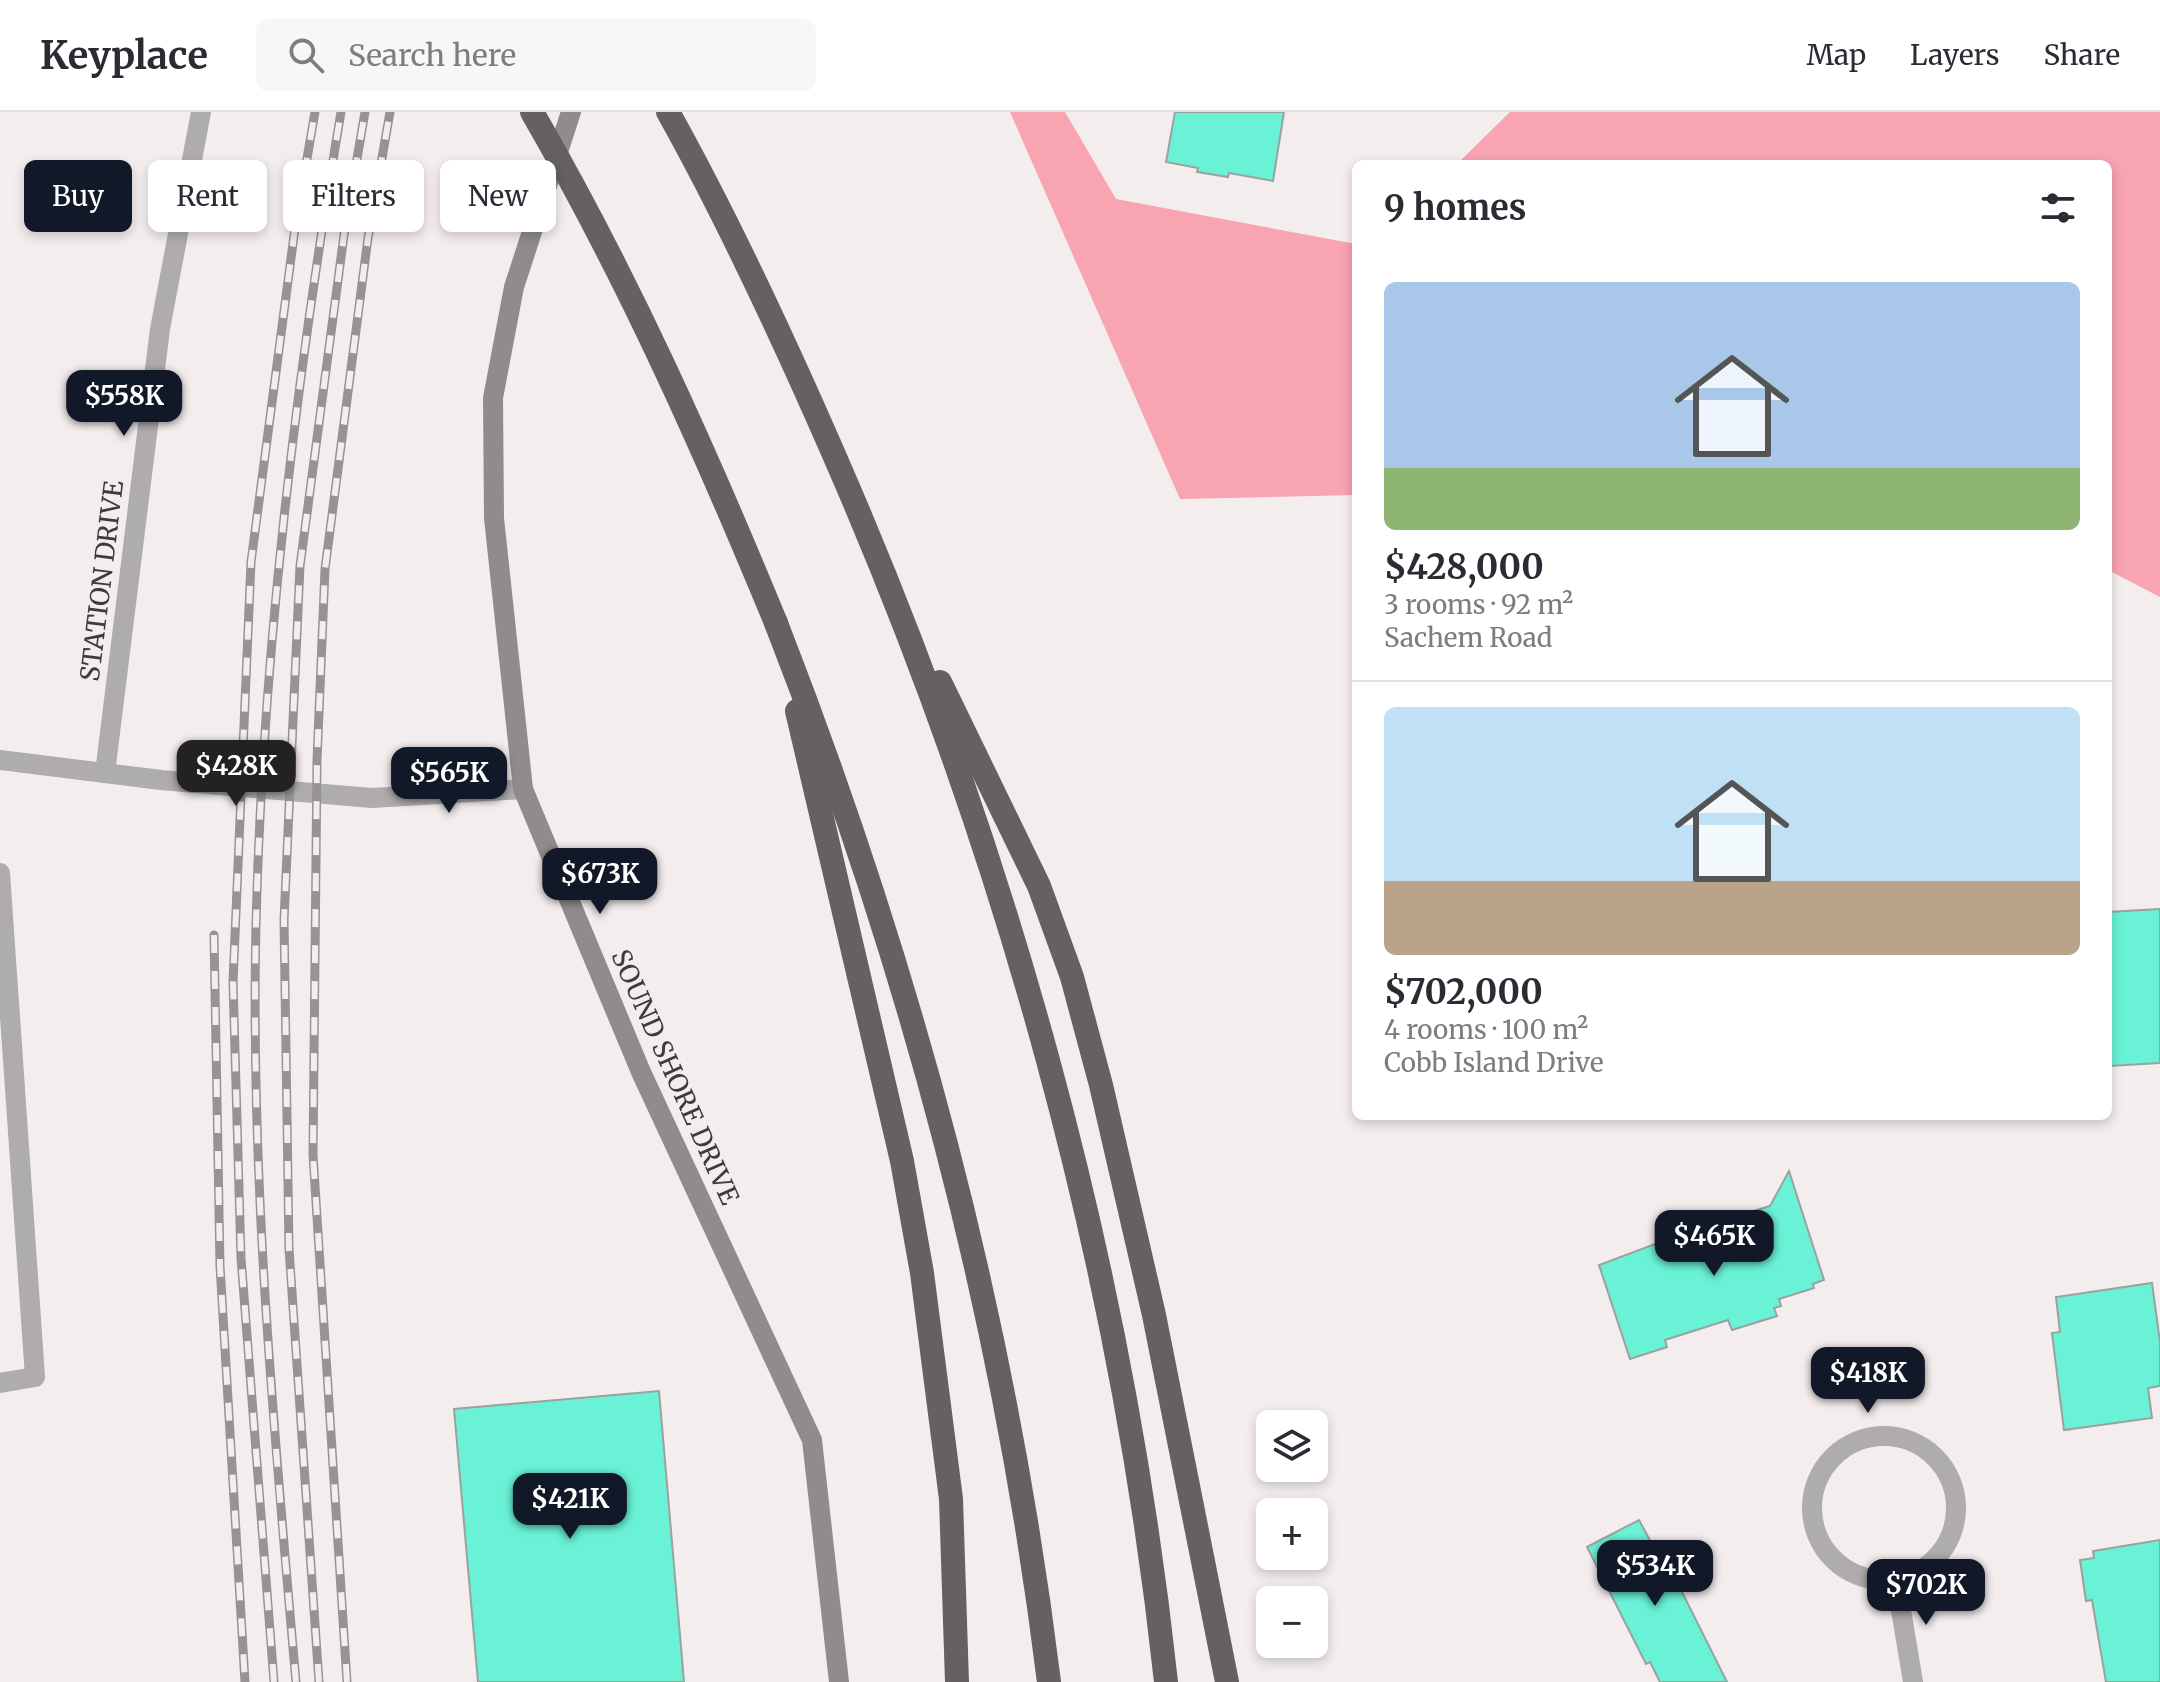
<!DOCTYPE html>
<meta charset="utf-8">
<style>
:root{--surface:#fff;--page:#f7f7f7;--text:#2b2b33;--muted:#7c7c81;--line:#e1e1e2;--accent:#111827}
body{margin:0;font-family:Merriweather,serif;background:var(--page);color:var(--text);height:100vh;display:flex;flex-direction:column;font-size:30px;white-space:nowrap}
*{box-sizing:border-box;margin:0}
p{font-size:26px;color:var(--muted)}
.icon{flex:none;width:44px;height:44px;fill:none;stroke:currentColor;stroke-width:2;stroke-linecap:round;stroke-linejoin:round}
.map{position:relative;flex:1;overflow:hidden}
.sheet{position:absolute;left:1352px;top:48px;width:760px;height:960px;display:flex;flex-direction:column;background:var(--surface);border-radius:12px;box-shadow:0 4px 12px #0003}
.sheet>*{flex:none}
.banner{position:absolute;left:24px;top:48px;width:760px;height:72px;display:flex;gap:16px}
.buttons{position:absolute;left:1256px;top:1298px;display:grid;gap:16px}
.buttons a{display:grid;place-items:center;width:72px;height:72px;border-radius:12px;background:var(--surface);box-shadow:0 4px 12px #0003;font-size:40px}
.price{position:absolute;translate:-50% -68px;padding:0 18px;border-radius:16px;background:var(--accent);color:#fff;font-size:26px;line-height:52px;filter:drop-shadow(0 2px 4px #0008)}
.price::after{content:'';position:absolute;left:50%;top:48px;width:24px;height:18px;margin-left:-12px;background:inherit;clip-path:polygon(0 0,100% 0,50% 100%)}
.price.active{background:#222;color:#fff}
ul{padding:0;list-style:none}
li{display:grid;align-content:center;gap:16px;height:424px;padding:0 32px}
li+li{border-top:2px solid var(--line)}
li span{display:grid;place-items:center;height:248px;border-radius:12px;color:#555}
li>.icon{margin-inline-start:auto}
span .icon{width:144px;height:144px;fill:#fffc;stroke-width:1}
li b{font-size:34px}
h2{display:flex;justify-content:space-between;align-items:center;height:96px;padding:0 32px;font-size:34px}
.tag{padding:0 28px;border-radius:12px;background:var(--surface);box-shadow:0 4px 12px #0003;font-size:28px;line-height:72px}
.tag.active{background:var(--accent);color:#fff}
header{display:flex;align-items:center;gap:48px;box-sizing:border-box;height:112px;padding:0 40px;background:var(--surface);border-bottom:2px solid var(--line)}
header strong{font-size:38px}
nav{display:flex;gap:44px;margin-inline-start:auto;font-size:28px}
.search{width:560px;height:72px;background:var(--page);display:flex;align-items:center;gap:20px;box-sizing:border-box;padding:0 28px;border-radius:12px;color:var(--muted);font-size:30px}
.map>svg:first-child{display:block}
.water{fill:#f8a4b1}
.building{fill:#6af2d6;stroke:#9ba19f;stroke-width:2}
.lines{fill:none;stroke-linecap:round;stroke-linejoin:round}
.street{stroke:#afacad;stroke-width:20}
.secondary{stroke:#908c8c;stroke-width:20}
.highway{stroke:#666161;stroke-width:24}
.rail-casing{stroke:#979393;stroke-width:9}
.rail{stroke:#f4edee;stroke-width:6;stroke-dasharray:18;stroke-linecap:butt}
.highway-bridge{stroke:#666161;stroke-width:24}
.labels{text-anchor:middle;stroke-width:6;stroke-linejoin:round;paint-order:stroke}
.street-label{font-size:26px;fill:#3d3b3b;stroke:#f4edee}
</style>
<header>
<strong>Keyplace</strong>
<div class="search"><svg class="icon" aria-label="search" viewBox="0 0 24 24"><circle cx="10" cy="10" r="6"/><path d="M15 15l6 6"/></svg>Search here</div>
<nav><a>Map</a><a>Layers</a><a>Share</a></nav>
</header>
<div class="map">
<svg width="2160" height="1570" viewBox="0 0 2160 1570">
<rect width="100%" height="100%" fill="#f4edee"/>
<g class="water">
<polygon points="1010,0 1065,0 1116,87 1356,132 1356,383 1180,387"/>
<polygon points="1510,0 2160,0 2160,485 2108,458 2108,52 1457,52"/>
</g>
<g class="building">
<polygon points="1175,0 1284,0 1273,69 1229,61 1228,65 1197,60 1198,56 1166,50"/>
<polygon points="2160,797 2160,951 2109,954 2108,800"/>
<polygon points="1789,1059 1824,1168 1813,1172 1814,1176 1779,1187 1781,1194 1774,1196 1777,1204 1732,1218 1728,1208 1665,1228 1667,1235 1630,1247 1599,1153 1663,1129 1668,1145 1743,1122 1738,1104 1770,1094"/>
<polygon points="2152,1171 2160,1230 2160,1274 2148,1276 2152,1306 2064,1318 2052,1221 2060,1220 2056,1185"/>
<polygon points="659,1279 684,1570 478,1570 454,1297"/>
<polygon points="1639,1408 1660,1447 1664,1444 1727,1570 1660,1570 1650,1550 1646,1552 1587,1435"/>
<polygon points="2160,1428 2160,1570 2106,1570 2092,1488 2086,1489 2080,1448 2094,1446 2093,1439"/>
</g>
<g class="lines">
<g class="street">
<polyline points="0,648 161,668 372,686 523,677"/>
<polyline points="105,661 160,217 201,0"/>
<polyline points="0,761 35,1265 0,1271"/>
<circle cx="1884" cy="1396" r="72"/>
<polyline points="1896,1468 1913,1570"/>
</g>
<polyline class="secondary" points="571,0 514,175 493,286 494,406 523,677 641,960 812,1328 839,1570"/>
<g class="highway">
<path d="M668 0C730 111 784 228 835 345 1004 732 1121 1149 1166 1570"/>
<path d="M776 511C910 855 1004 1203 1049 1570"/>
<polyline points="940,570 1039,774 1072,865 1101,973 1154,1203 1227,1570"/>
<polyline points="797,599 902,1049 922,1161 951,1387 957,1570"/>
</g>
<g class="rail-casing">
<g id="rail">
<polyline points="214,823 220,1154 245,1570"/>
<polyline points="274,1570 241,1146 233,870 251,450 295,116 315,0"/>
<path d="M296 1570C274 1319 250 1063 256 811 263 538 296 268 341 0"/>
<polyline points="319,1570 289,1137 284,808 300,454 344,123 365,0"/>
<polyline points="347,1570 313,1043 317,648 325,457 368,126 390,0"/>
</g>
</g>
<use href="#rail" class="rail"/>
<path class="highway-bridge" d="M532 0C627 164 704 336 776 511"/>
</g>
<g class="labels">
<g class="street-label">
<text transform="translate(102 469) rotate(-83)" y="9">STATION DRIVE</text>
<text transform="translate(675 965) rotate(66)" y="9">SOUND SHORE DRIVE</text>
</g>
</g>
</svg>
<div class="buttons">
<a><svg class="icon" aria-label="layers" viewBox="0 0 24 24"><path d="M12 4l9 5-9 5-9-5zM3 14l9 5 9-5"/></svg></a>
<a>+</a>
<a>−</a>
</div>
<b class="price" style="left:124px;top:326px">$558K</b>
<b class="price active" style="left:236px;top:696px">$428K</b>
<b class="price" style="left:449px;top:703px">$565K</b>
<b class="price" style="left:600px;top:804px">$673K</b>
<b class="price" style="left:1714px;top:1166px">$465K</b>
<b class="price" style="left:1868px;top:1303px">$418K</b>
<b class="price" style="left:570px;top:1429px">$421K</b>
<b class="price" style="left:1655px;top:1496px">$534K</b>
<b class="price" style="left:1926px;top:1515px">$702K</b>
<div class="banner">
<a class="tag active">Buy</a>
<a class="tag">Rent</a>
<a class="tag">Filters</a>
<a class="tag">New</a>
</div>
<section class="sheet">
<h2>9 homes<svg class="icon" aria-label="filters" viewBox="0 0 24 24"><path d="M4 7h16M4 17h16"/><circle cx="9" cy="7" r="2"/><circle cx="15" cy="17" r="2"/></svg></h2>
<ul>
<li><span style="background:linear-gradient(#a9c7e8 75%,#8fb573 0)"><svg class="icon" aria-label="home" viewBox="0 0 24 24"><path d="M3 11l9-7 9 7M6 9v11h12V9"/></svg></span><div><b>$428,000</b><p>3 rooms · 92 m²</p><p>Sachem Road</p></div></li>
<li><span style="background:linear-gradient(#bfe0f5 70%,#b9a48a 0)"><svg class="icon" aria-label="home" viewBox="0 0 24 24"><path d="M3 11l9-7 9 7M6 9v11h12V9"/></svg></span><div><b>$702,000</b><p>4 rooms · 100 m²</p><p>Cobb Island Drive</p></div></li>
</ul>
</section>
</div>
